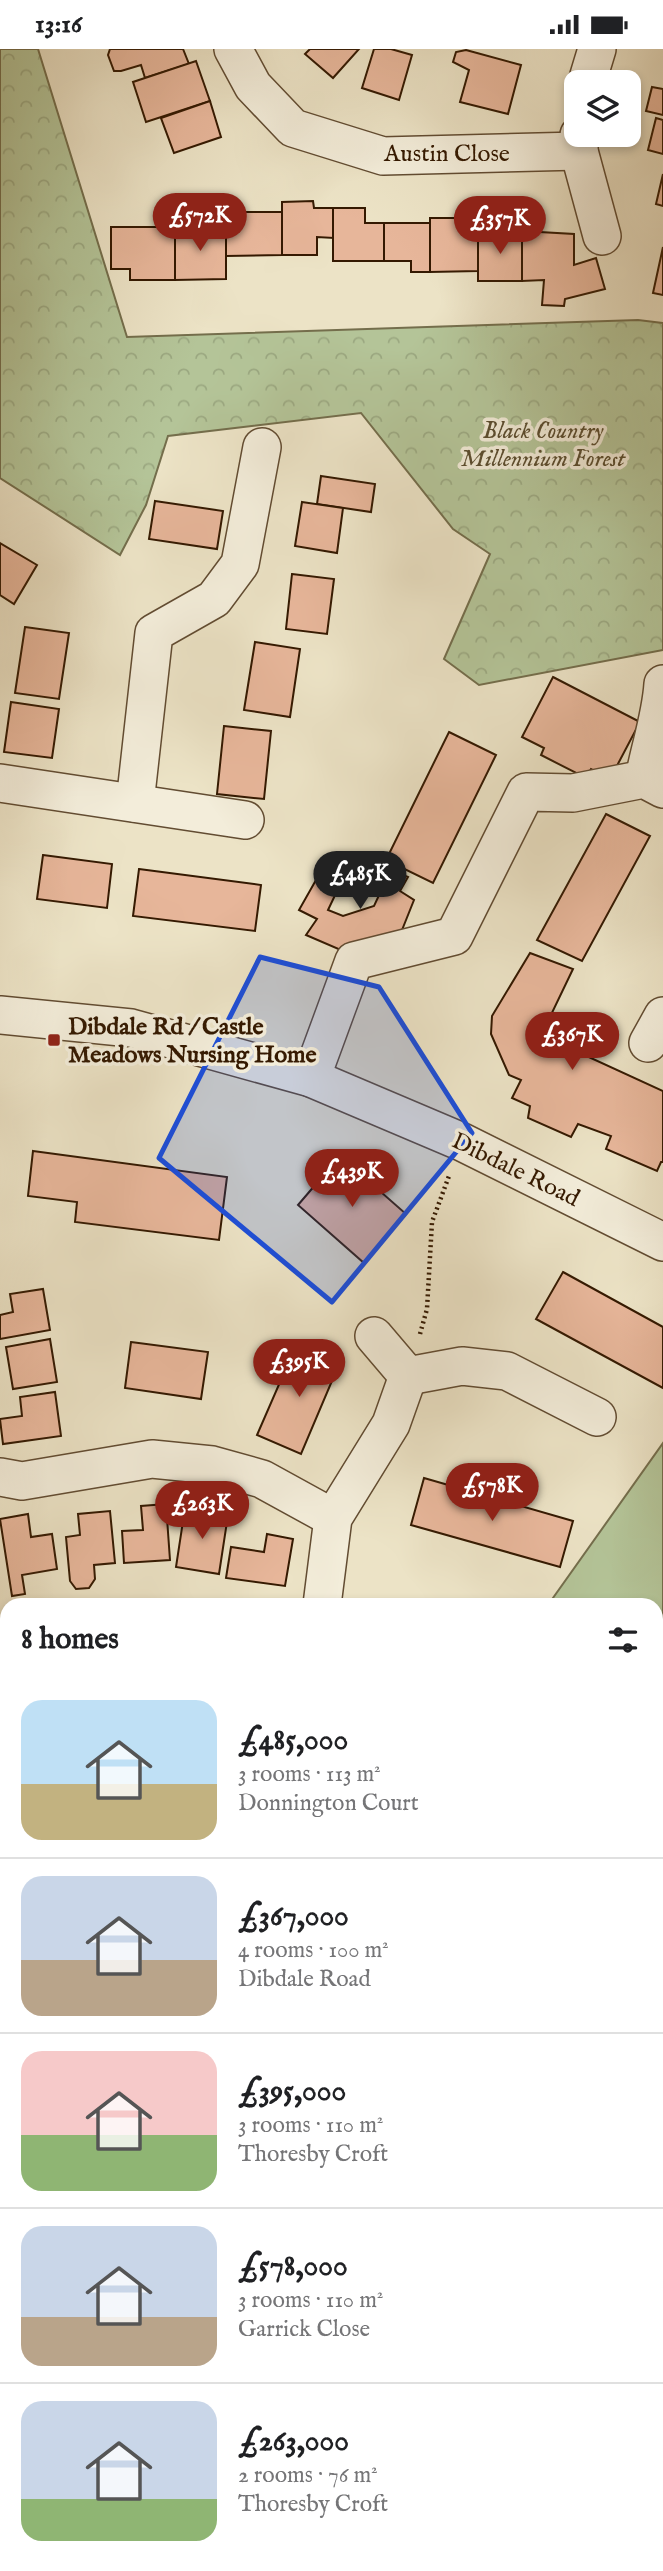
<!DOCTYPE html>
<meta charset="utf-8">
<style>
:root{--surface:#fff;--page:#f2f2f2;--text:#202124;--muted:#757577;--line:#e0e0e0;--accent:#8f2418}
body{margin:0;font-family:"IM FELL English",serif;background:var(--page);color:var(--text);height:100vh;display:flex;flex-direction:column;font-size:26px;white-space:nowrap}
*{box-sizing:border-box;margin:0}
p{font-size:23px;color:var(--muted)}
.icon{flex:none;width:38px;height:38px;fill:none;stroke:currentColor;stroke-width:2;stroke-linecap:round;stroke-linejoin:round}
.map{position:relative;flex:1;overflow:hidden}
.sheet{position:absolute;left:0px;top:1549px;width:663px;height:975px;display:flex;flex-direction:column;background:var(--surface);border-radius:21px 21px 0 0;box-shadow:0 4px 10px #0003}
.sheet>*{flex:none}
.buttons{position:absolute;left:564px;top:21px;display:grid;gap:14px}
.buttons a{display:grid;place-items:center;width:77px;height:77px;border-radius:14px;background:var(--surface);box-shadow:0 4px 10px #0003;font-size:35px}
.price{position:absolute;translate:-50% -60px;padding:0 16px;border-radius:24px;background:var(--accent);color:#fff;font-size:23px;line-height:46px;filter:drop-shadow(0 2px 4px #0008)}
.price::after{content:'';position:absolute;left:50%;top:42px;width:21px;height:16px;margin-left:-10px;background:inherit;clip-path:polygon(0 0,100% 0,50% 100%)}
.price.selected{background:#222;color:#fff}
ul{padding:0;list-style:none}
li{display:flex;align-items:center;gap:21px;height:175px;padding:0 21px}
li+li{border-top:2px solid var(--line)}
li span{display:grid;place-items:center;flex:none;width:196px;height:140px;border-radius:21px;color:#555}
li>.icon{margin-inline-start:auto}
span .icon{width:84px;height:84px;fill:#fffc;stroke-width:1}
li b{font-size:30px}
h2{display:flex;justify-content:space-between;align-items:center;height:84px;padding:0 21px;font-size:30px}
.status{display:flex;justify-content:space-between;align-items:center;height:49px;padding:0 35px;background:var(--surface);direction:ltr}
.status svg{height:19px;fill:currentColor}
.map>svg:first-child{display:block}
.forest{fill:url(#forest-crowns);stroke:#746e4c;stroke-width:2}
.park{fill:#b4c498;stroke:#746e4c;stroke-width:2}
.building{fill:#e7b69a;stroke:#341901;stroke-width:2}
.lines{fill:none;stroke-linecap:round;stroke-linejoin:round}
.minor-casing{stroke:#624c32;stroke-width:40}
.path{stroke:#341901;stroke-width:4.5;stroke-dasharray:2 3.5;stroke-linecap:butt}
.minor{stroke:#f3edda;stroke-width:37}
.marked{fill:#1d4ed8;fill-opacity:0.2;stroke:#1d4ed8;stroke-width:5;stroke-linejoin:round}
.poi-dot{fill:#8f2418;stroke:#f3edda;stroke-width:2.5}
.labels{text-anchor:middle;stroke-width:7;stroke-linejoin:round;paint-order:stroke}
.street-label{font-size:24px;fill:#341901;stroke:#f3edda}
.park-label{font-size:24px;font-style:italic;fill:#5a4c2e;stroke:#f3edda}
.poi-label{font-size:24px;font-weight:bold;fill:#341901;stroke:#f3edda;text-anchor:start}
</style>
<div class="status"><b>13:16</b><svg viewBox="0 0 49 12"><path d="M0 12V9h3v3zM5 12V6h3v6zM10 12V3h3v9zM15 12V0h3v12zM26 1h20v11H26zM47 4h2v5h-2z"/></svg></div>
<div class="map">
<svg width="663" height="2522" viewBox="0 0 663 2522">
<defs>
<pattern id="forest-crowns" width="20" height="18" patternUnits="userSpaceOnUse" patternTransform="scale(1.75)"><rect width="20" height="18" fill="#b4c498"/><path d="M2 6a3 3 0 1 1 6 0M12 15a3 3 0 1 1 6 0" fill="none" stroke="#9ba881"/></pattern>
</defs>
<rect width="100%" height="100%" fill="#ece3c6"/>
<filter id="stains"><feTurbulence type="fractalNoise" baseFrequency=".00286" numOctaves="4"/><feColorMatrix values="0 0 0 0 .2 0 0 0 0 .09 0 0 0 0 .02 0 0 0 .5 -.17"/></filter>
<radialGradient id="worn" r=".72"><stop offset=".6" stop-color="#630" stop-opacity="0"/><stop offset="1" stop-color="#630" stop-opacity=".3"/></radialGradient>
<polygon class="forest" points="0,0 38,0 127,288 638,271 663,274 663,601 479,636 444,610 490,505 453,480 361,364 168,387 146,456 120,506 0,429"/>
<polygon class="park" points="663,1394 663,1861 659,1772 656,1771 656,1556 548,1556"/>
<g class="building">
<polygon points="110,0 183,0 189,15 145,29 141,16 121,22 114,22 108,6"/>
<polygon points="310,0 359,0 333,29 305,5"/>
<polygon points="374,0 391,0 412,6 399,51 362,39"/>
<polygon points="466,1 521,16 508,65 460,53 469,21 453,13 456,3"/>
<polygon points="196,12 210,52 146,73 133,33"/>
<polygon points="652,38 663,40 663,66 646,62"/>
<polygon points="210,52 221,88 174,104 161,69"/>
<polygon points="656,69 663,71 663,105 648,101"/>
<polygon points="663,125 663,157 656,155"/>
<polygon points="313,152 314,159 333,159 334,189 317,188 317,206 282,206 282,153"/>
<polygon points="333,159 365,159 365,174 384,174 384,212 333,212"/>
<polygon points="226,163 282,163 282,206 226,207"/>
<polygon points="430,169 465,169 465,182 478,182 478,222 430,223"/>
<polygon points="384,174 430,174 430,223 411,223 411,212 384,212"/>
<polygon points="111,178 175,178 175,231 130,231 130,220 111,220"/>
<polygon points="175,178 226,178 226,230 175,231"/>
<rect x="478" y="182" width="44" height="50"/>
<polygon points="522,182 574,185 574,216 596,209 605,240 565,250 564,257 542,256 544,231 522,232"/>
<polygon points="663,198 663,246 653,244"/>
<polygon points="321,427 375,435 371,463 317,455"/>
<polygon points="155,452 223,462 217,500 149,490"/>
<polygon points="302,453 343,459 337,504 295,497"/>
<polygon points="0,494 37,516 14,555 0,546"/>
<polygon points="292,525 334,530 327,585 286,580"/>
<polygon points="25,578 69,584 59,650 15,644"/>
<polygon points="255,593 300,600 290,668 244,661"/>
<polygon points="553,628 640,673 610,730 591,720 586,729 541,706 544,699 522,688"/>
<polygon points="11,653 59,660 52,709 4,703"/>
<polygon points="224,677 271,682 264,750 217,745"/>
<polygon points="449,683 496,706 433,834 386,811"/>
<polygon points="606,765 650,787 582,912 537,891"/>
<polygon points="43,806 112,815 107,859 37,850"/>
<polygon points="370,812 408,828 400,842 414,851 402,881 343,902 306,886 317,870 299,861 316,831 338,840 328,861 343,867 374,857 381,842 359,834"/>
<polygon points="139,820 261,836 255,882 133,867"/>
<polygon points="530,904 573,920 549,970 556,993 663,1042 663,1113 661,1113 657,1122 606,1100 611,1087 578,1075 571,1088 528,1069 530,1057 512,1049 521,1031 509,1026 491,985 492,967"/>
<polygon points="33,1102 227,1128 219,1191 75,1173 77,1153 28,1147"/>
<polygon points="340,1107 406,1165 364,1214 298,1156"/>
<polygon points="563,1223 663,1278 663,1339 536,1270"/>
<polygon points="43,1240 50,1281 0,1290 0,1266 13,1263 10,1245"/>
<polygon points="50,1290 57,1333 13,1340 6,1298"/>
<polygon points="131,1293 208,1303 201,1350 125,1339"/>
<polygon points="297,1294 340,1313 301,1405 257,1386"/>
<polygon points="55,1343 61,1387 3,1395 0,1370 22,1367 20,1348"/>
<polygon points="424,1429 573,1472 560,1518 411,1476"/>
<polygon points="166,1455 170,1511 124,1514 122,1482 143,1481 141,1457"/>
<polygon points="185,1459 228,1466 219,1525 176,1518"/>
<polygon points="110,1462 115,1514 94,1516 95,1530 89,1539 76,1540 70,1532 66,1488 80,1486 78,1465"/>
<polygon points="28,1465 31,1488 52,1485 57,1520 22,1526 25,1545 12,1547 0,1470"/>
<polygon points="267,1485 293,1490 285,1537 226,1529 231,1498 264,1503"/>
<polygon points="0,1745 7,1746 7,1796 0,1795"/>
<polygon points="7,1901 7,1942 0,1947 0,1905"/>
<polygon points="7,2011 7,2063 0,2054 0,2016"/>
<polygon points="662,2421 663,2499 658,2502 656,2425"/>
<polygon points="7,2469 7,2502 0,2503 0,2471"/>
<polygon points="195,2516 241,2516 233,2522 199,2522"/>
<polygon points="469,2516 517,2516 521,2519 518,2522 465,2522"/>
</g>
<g class="lines">
<g class="minor-casing">
<g id="minor">
<polyline points="233,0 253,37 293,79 383,107 579,102"/>
<polyline points="587,33 597,0"/>
<polyline points="579,86 579,102 602,187"/>
<path d="M644 730C650 698 661 667 663 635"/>
<polyline points="0,734 245,771"/>
<polyline points="135,754 154,584 214,550 240,515 262,398"/>
<polyline points="0,966 131,979 311,1029 462,1093 663,1193"/>
<polyline points="648,994 663,967"/>
<polyline points="311,1029 354,912 454,887 526,743 573,744 644,730 663,740"/>
<polyline points="374,1287 408,1327 462,1317 507,1322 597,1368"/>
<polyline points="0,1428 22,1432 152,1410 212,1416 262,1430 333,1469"/>
<polyline points="322,1556 333,1469 391,1375 408,1327"/>
<polyline points="0,1850 7,1851"/>
<polyline points="0,2321 7,2369"/>
<polyline points="586,2516 591,2522"/>
<polyline points="61,2522 66,2516"/>
</g>
</g>
<polyline class="path" points="420,1285 427,1260 432,1173 449,1127"/>
<use href="#minor" class="minor"/>
</g>
<path class="marked" d="M260 908 379 938 472 1084 332 1253 159 1109Z"/>
<rect class="poi-dot" x="47" y="984" width="14" height="14" rx="3.5"/>
<g class="labels">
<g class="street-label">
<text x="447" y="112">Austin Close</text>
<text transform="translate(516 1120) rotate(26)" y="8">Dibdale Road</text>
</g>
<g class="park-label">
<text x="543" y="389">Black Country<tspan x="543" dy="28">Millennium Forest</tspan></text>
</g>
<g class="poi-label">
<text x="68" y="985">Dibdale Rd / Castle<tspan x="68" dy="28">Meadows Nursing Home</tspan></text>
</g>
</g>
<rect width="100%" height="100%" filter="url(#stains)"/>
<rect width="100%" height="100%" fill="url(#worn)"/>
</svg>
<div class="buttons">
<a><svg class="icon" aria-label="layers" viewBox="0 0 24 24"><path d="M12 4l9 5-9 5-9-5zM3 14l9 5 9-5"/></svg></a>
</div>
<b class="price" style="left:200px;top:204px">£572K</b>
<b class="price" style="left:500px;top:207px">£357K</b>
<b class="price selected" style="left:360px;top:862px">£485K</b>
<b class="price" style="left:572px;top:1023px">£367K</b>
<b class="price" style="left:352px;top:1160px">£439K</b>
<b class="price" style="left:299px;top:1350px">£395K</b>
<b class="price" style="left:492px;top:1474px">£578K</b>
<b class="price" style="left:202px;top:1492px">£263K</b>
<section class="sheet">
<h2>8 homes<svg class="icon" aria-label="filters" viewBox="0 0 24 24"><path d="M4 7h16M4 17h16"/><circle cx="9" cy="7" r="2"/><circle cx="15" cy="17" r="2"/></svg></h2>
<ul>
<li><span style="background:linear-gradient(#bfe0f5 60%,#c2b280 0)"><svg class="icon" aria-label="home" viewBox="0 0 24 24"><path d="M3 11l9-7 9 7M6 9v11h12V9"/></svg></span><div><b>£485,000</b><p>3 rooms · 113 m²</p><p>Donnington Court</p></div></li>
<li><span style="background:linear-gradient(#c9d6e8 60%,#b9a48a 0)"><svg class="icon" aria-label="home" viewBox="0 0 24 24"><path d="M3 11l9-7 9 7M6 9v11h12V9"/></svg></span><div><b>£367,000</b><p>4 rooms · 100 m²</p><p>Dibdale Road</p></div></li>
<li><span style="background:linear-gradient(#f6c9c9 60%,#8fb573 0)"><svg class="icon" aria-label="home" viewBox="0 0 24 24"><path d="M3 11l9-7 9 7M6 9v11h12V9"/></svg></span><div><b>£395,000</b><p>3 rooms · 110 m²</p><p>Thoresby Croft</p></div></li>
<li><span style="background:linear-gradient(#c9d6e8 65%,#b9a48a 0)"><svg class="icon" aria-label="home" viewBox="0 0 24 24"><path d="M3 11l9-7 9 7M6 9v11h12V9"/></svg></span><div><b>£578,000</b><p>3 rooms · 110 m²</p><p>Garrick Close</p></div></li>
<li><span style="background:linear-gradient(#c9d6e8 70%,#8fb573 0)"><svg class="icon" aria-label="home" viewBox="0 0 24 24"><path d="M3 11l9-7 9 7M6 9v11h12V9"/></svg></span><div><b>£263,000</b><p>2 rooms · 76 m²</p><p>Thoresby Croft</p></div></li>
</ul>
</section>
</div>
